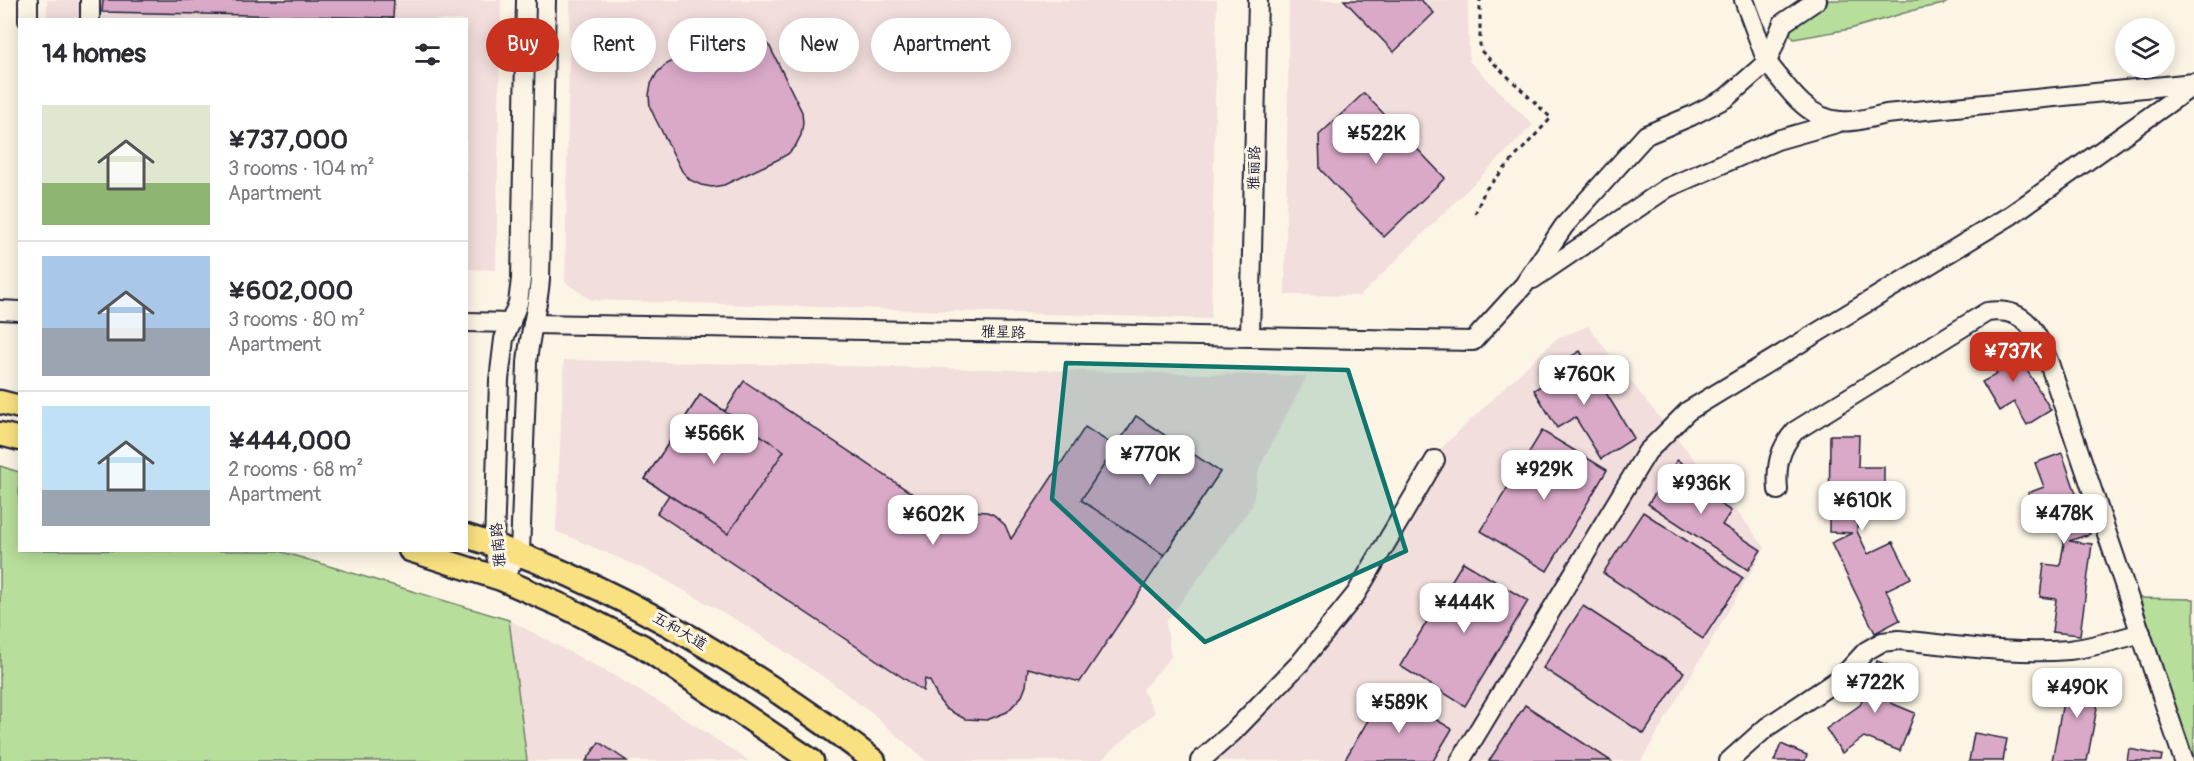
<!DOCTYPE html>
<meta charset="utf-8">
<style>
:root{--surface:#fff;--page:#f7f7f7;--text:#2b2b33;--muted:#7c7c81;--line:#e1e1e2;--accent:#c8321e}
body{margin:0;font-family:Pangolin,"LXGW WenKai TC",sans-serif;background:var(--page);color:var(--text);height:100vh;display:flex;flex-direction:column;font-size:22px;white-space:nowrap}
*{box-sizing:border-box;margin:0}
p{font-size:20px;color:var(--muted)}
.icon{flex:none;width:33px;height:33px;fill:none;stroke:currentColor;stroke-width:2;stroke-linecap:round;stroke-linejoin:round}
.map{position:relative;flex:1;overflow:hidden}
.sheet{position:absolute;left:18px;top:18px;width:450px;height:534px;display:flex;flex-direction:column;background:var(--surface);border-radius:0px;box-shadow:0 3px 15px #0003}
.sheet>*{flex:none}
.guide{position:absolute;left:486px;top:18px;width:570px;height:54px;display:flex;gap:12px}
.fabs{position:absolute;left:2115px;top:18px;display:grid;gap:12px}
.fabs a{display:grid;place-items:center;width:60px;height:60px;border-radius:50%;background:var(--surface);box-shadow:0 3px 15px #0003;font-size:30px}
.price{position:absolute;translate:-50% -51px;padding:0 14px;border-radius:12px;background:#fff;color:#222;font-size:20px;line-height:39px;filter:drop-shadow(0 2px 3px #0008)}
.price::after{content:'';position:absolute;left:50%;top:36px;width:18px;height:14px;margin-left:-9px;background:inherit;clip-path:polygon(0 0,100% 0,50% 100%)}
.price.active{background:var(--accent);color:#fff}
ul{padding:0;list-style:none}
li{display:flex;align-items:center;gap:18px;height:150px;padding:0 24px}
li+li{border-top:2px solid var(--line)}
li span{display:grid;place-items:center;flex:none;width:168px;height:120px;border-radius:0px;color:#555}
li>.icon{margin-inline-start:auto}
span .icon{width:72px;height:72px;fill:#fffc;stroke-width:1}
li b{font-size:26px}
h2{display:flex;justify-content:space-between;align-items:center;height:72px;padding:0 24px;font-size:26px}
.pill{padding:0 21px;border-radius:27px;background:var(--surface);box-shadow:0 3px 15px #0003;font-size:21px;line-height:54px}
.pill.active{background:var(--accent);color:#fff}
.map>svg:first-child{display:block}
.built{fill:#f2dedc}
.green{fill:#b7de9a;stroke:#6c806a;stroke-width:1.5}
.building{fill:#daa9c8;stroke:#22223b;stroke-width:1.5}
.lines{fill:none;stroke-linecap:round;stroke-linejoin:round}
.minor-casing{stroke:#22223b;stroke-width:22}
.major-casing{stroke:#22223b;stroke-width:27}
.path{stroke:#22223b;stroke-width:3;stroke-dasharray:4.5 4.5;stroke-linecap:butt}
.minor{stroke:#fcf5e5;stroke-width:18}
.major{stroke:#f9e181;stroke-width:22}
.marked{fill:#0f766e;fill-opacity:0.2;stroke:#0f766e;stroke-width:4.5;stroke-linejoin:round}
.labels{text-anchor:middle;stroke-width:6;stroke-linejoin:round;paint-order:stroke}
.street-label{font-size:15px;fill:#22223b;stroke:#fcf5e5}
</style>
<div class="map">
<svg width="2194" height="761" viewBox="0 0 2194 761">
<rect width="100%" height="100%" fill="#fcf5e5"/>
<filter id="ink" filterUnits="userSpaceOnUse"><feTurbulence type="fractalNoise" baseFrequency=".0167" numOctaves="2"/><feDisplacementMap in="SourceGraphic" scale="12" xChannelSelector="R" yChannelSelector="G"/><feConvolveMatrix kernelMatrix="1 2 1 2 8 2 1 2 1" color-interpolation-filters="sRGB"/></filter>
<g filter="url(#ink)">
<g class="built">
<polygon points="47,0 501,0 496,270 467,269 466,20 47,20"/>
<polygon points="570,0 1217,0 1211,319 591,300 565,282"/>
<polygon points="1289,0 1468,0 1469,61 1533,125 1360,296 1285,295"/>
<polygon points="1588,326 1646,401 1735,508 1765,548 1641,761 1194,761 1334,630 1414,474 1556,339"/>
<polygon points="564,360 1307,376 1259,468 1252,506 1166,622 1171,657 1142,690 1155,712 1100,761 926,761 870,712 831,682 745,625 653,573 556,531"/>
<polygon points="509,620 613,675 664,705 749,761 527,761"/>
</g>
<g class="green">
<polygon points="1803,0 1951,0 1944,4 1918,9 1850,29 1794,39 1787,31"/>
<polygon points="0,466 19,472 20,550 279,551 509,620 527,761 0,761"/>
<polygon points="2140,598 2194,599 2194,761"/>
</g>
<g class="building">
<polygon points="103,0 394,0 393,18 102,12"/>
<polygon points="1344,0 1421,0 1434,13 1394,52"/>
<polygon points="740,32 751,34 762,39 770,47 802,112 803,123 801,135 796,145 788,154 777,160 724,185 712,187 701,185 690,180 682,171 655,118 650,107 649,95 651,84 657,73 665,65 728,33"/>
<polygon points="1364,93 1445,178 1384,237 1320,169 1319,135"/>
<polygon points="2007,337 2051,410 2027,425 2014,402 1999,411 1982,382 1997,374 1983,351"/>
<polygon points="1580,351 1634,438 1601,459 1575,417 1557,428 1534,390 1563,372 1559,364"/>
<polygon points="744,381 953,521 972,511 987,512 994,515 1005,525 1011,539 1085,427 1116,447 1136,416 1220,472 1080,682 1028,668 1026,686 1022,696 1007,712 987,720 965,719 946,709 939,700 930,681 925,679 923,691 657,513 669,495 645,479 700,395 725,411"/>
<polygon points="700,395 784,451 728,534 645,479"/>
<polygon points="1136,416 1220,472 1164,555 1081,500"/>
<polygon points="1542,431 1607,470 1547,571 1481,531"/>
<polygon points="1830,435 1859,435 1858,467 1884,467 1884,507 1858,507 1857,531 1868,554 1893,542 1911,578 1886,590 1900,620 1875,633 1831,543 1852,533 1829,532"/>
<polygon points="2062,453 2090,534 2069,541 2092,544 2080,635 2052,632 2056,599 2040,597 2044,564 2060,566 2064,543 2055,518 2039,524 2028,493 2044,487 2035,463"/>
<polygon points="1677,460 1700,475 1692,486 1731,511 1722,525 1761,550 1748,570 1648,504"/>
<polygon points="1643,512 1743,578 1703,639 1603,573"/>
<polygon points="1463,562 1528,601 1465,706 1400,666"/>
<polygon points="1583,606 1684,672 1644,734 1543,668"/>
<polygon points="1877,661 1903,671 1891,703 1915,713 1900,751 1864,737 1842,753 1826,729 1860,705"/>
<polygon points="2068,675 2102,681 2087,761 2052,761"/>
<polygon points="1386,690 1452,729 1433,761 1344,761"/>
<polygon points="1525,705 1611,761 1489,761"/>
<polygon points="1974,733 2007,739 2003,761 1969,761"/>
<polygon points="599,742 627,761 586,761"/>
<polygon points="1781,744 1807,755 1805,761 1774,761"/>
<polygon points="2129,749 2162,755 2161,761 2127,761"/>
</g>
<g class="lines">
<g class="minor-casing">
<g id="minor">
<polyline points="1744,0 1767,62"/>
<polyline points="28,20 28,0"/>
<polyline points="90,20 90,0"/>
<polyline points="1767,62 1783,23 1817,0"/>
<polyline points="1533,279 1667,188 1777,140 1837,123"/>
<polyline points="0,310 20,311"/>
<polyline points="466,322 511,323"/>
<path d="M533 324 1473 341 1524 285 1564 226 1646 135 1691 116 1726 98 1767 62C1787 87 1805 118 1840 121 1854 123 1872 117 1886 114L2194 83"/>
<polyline points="1250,336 1258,0"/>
<path d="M1778 490C1776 466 1779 449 1795 431L1987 312C2026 306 2036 331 2049 363L2184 761"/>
<path d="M501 579 520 553 527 363C529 335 538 308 540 279L546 0"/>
<polyline points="501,579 494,545 499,380 504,339 518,303 521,279 526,0"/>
<polyline points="1200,761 1232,733 1300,663 1356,594 1435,460"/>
<polyline points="1460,761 1647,452 1688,411 2011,215 2194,85"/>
<path d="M1729 761 1767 727 1842 677 1866 651 1882 642 1899 640C1954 645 2013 655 2069 650 2094 647 2117 640 2141 633"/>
</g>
</g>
<g class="major-casing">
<g id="major">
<polyline points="0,402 20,407"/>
<polyline points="0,434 20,439"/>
<path d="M466 536C576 570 679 626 775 690 809 713 842 735 874 761"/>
<polyline points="410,550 501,579 567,608 642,646 812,761"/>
</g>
</g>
<polyline class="path" points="1475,214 1485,190 1551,118 1480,50 1480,0"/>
<use href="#minor" class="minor"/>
<use href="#major" class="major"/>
</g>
</g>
<path class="marked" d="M1066 363 1348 370 1406 551 1205 642 1052 499Z"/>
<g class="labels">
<g class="street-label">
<text transform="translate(1254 168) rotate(-89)" y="5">雅丽路</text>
<text transform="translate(1003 332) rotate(1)" y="5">雅星路</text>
<text transform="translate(498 545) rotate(-95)" y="5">雅南路</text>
<text transform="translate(680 631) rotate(30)" y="5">五和大道</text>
</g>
</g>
</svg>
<div class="fabs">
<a><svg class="icon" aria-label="layers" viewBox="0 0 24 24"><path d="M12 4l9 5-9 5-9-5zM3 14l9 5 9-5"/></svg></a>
</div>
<b class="price" style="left:1376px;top:165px">¥522K</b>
<b class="price active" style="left:2013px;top:383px">¥737K</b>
<b class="price" style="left:1584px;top:406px">¥760K</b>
<b class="price" style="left:714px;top:465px">¥566K</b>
<b class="price" style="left:1150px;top:486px">¥770K</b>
<b class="price" style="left:1544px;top:501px">¥929K</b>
<b class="price" style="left:1701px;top:515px">¥936K</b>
<b class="price" style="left:1862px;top:532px">¥610K</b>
<b class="price" style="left:2064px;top:545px">¥478K</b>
<b class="price" style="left:933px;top:546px">¥602K</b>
<b class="price" style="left:1464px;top:634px">¥444K</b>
<b class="price" style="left:1875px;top:714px">¥722K</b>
<b class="price" style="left:2077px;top:719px">¥490K</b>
<b class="price" style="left:1399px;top:734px">¥589K</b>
<div class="guide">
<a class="pill active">Buy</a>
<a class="pill">Rent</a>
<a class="pill">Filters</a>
<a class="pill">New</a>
<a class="pill">Apartment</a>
</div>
<section class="sheet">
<h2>14 homes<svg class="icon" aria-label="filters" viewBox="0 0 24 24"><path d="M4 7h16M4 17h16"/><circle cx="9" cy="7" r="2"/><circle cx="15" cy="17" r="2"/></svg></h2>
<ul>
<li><span style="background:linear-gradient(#dfe7d0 65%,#8fb573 0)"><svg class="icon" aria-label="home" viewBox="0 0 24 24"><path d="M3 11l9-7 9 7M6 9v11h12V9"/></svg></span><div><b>¥737,000</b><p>3 rooms · 104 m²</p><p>Apartment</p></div></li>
<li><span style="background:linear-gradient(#a9c7e8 60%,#9aa5b1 0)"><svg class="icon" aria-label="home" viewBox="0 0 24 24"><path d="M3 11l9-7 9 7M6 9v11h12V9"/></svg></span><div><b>¥602,000</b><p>3 rooms · 80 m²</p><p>Apartment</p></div></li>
<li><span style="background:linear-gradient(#bfe0f5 70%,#9aa5b1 0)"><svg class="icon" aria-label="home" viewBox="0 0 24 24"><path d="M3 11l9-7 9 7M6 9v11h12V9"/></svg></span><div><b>¥444,000</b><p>2 rooms · 68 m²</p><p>Apartment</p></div></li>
</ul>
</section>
</div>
